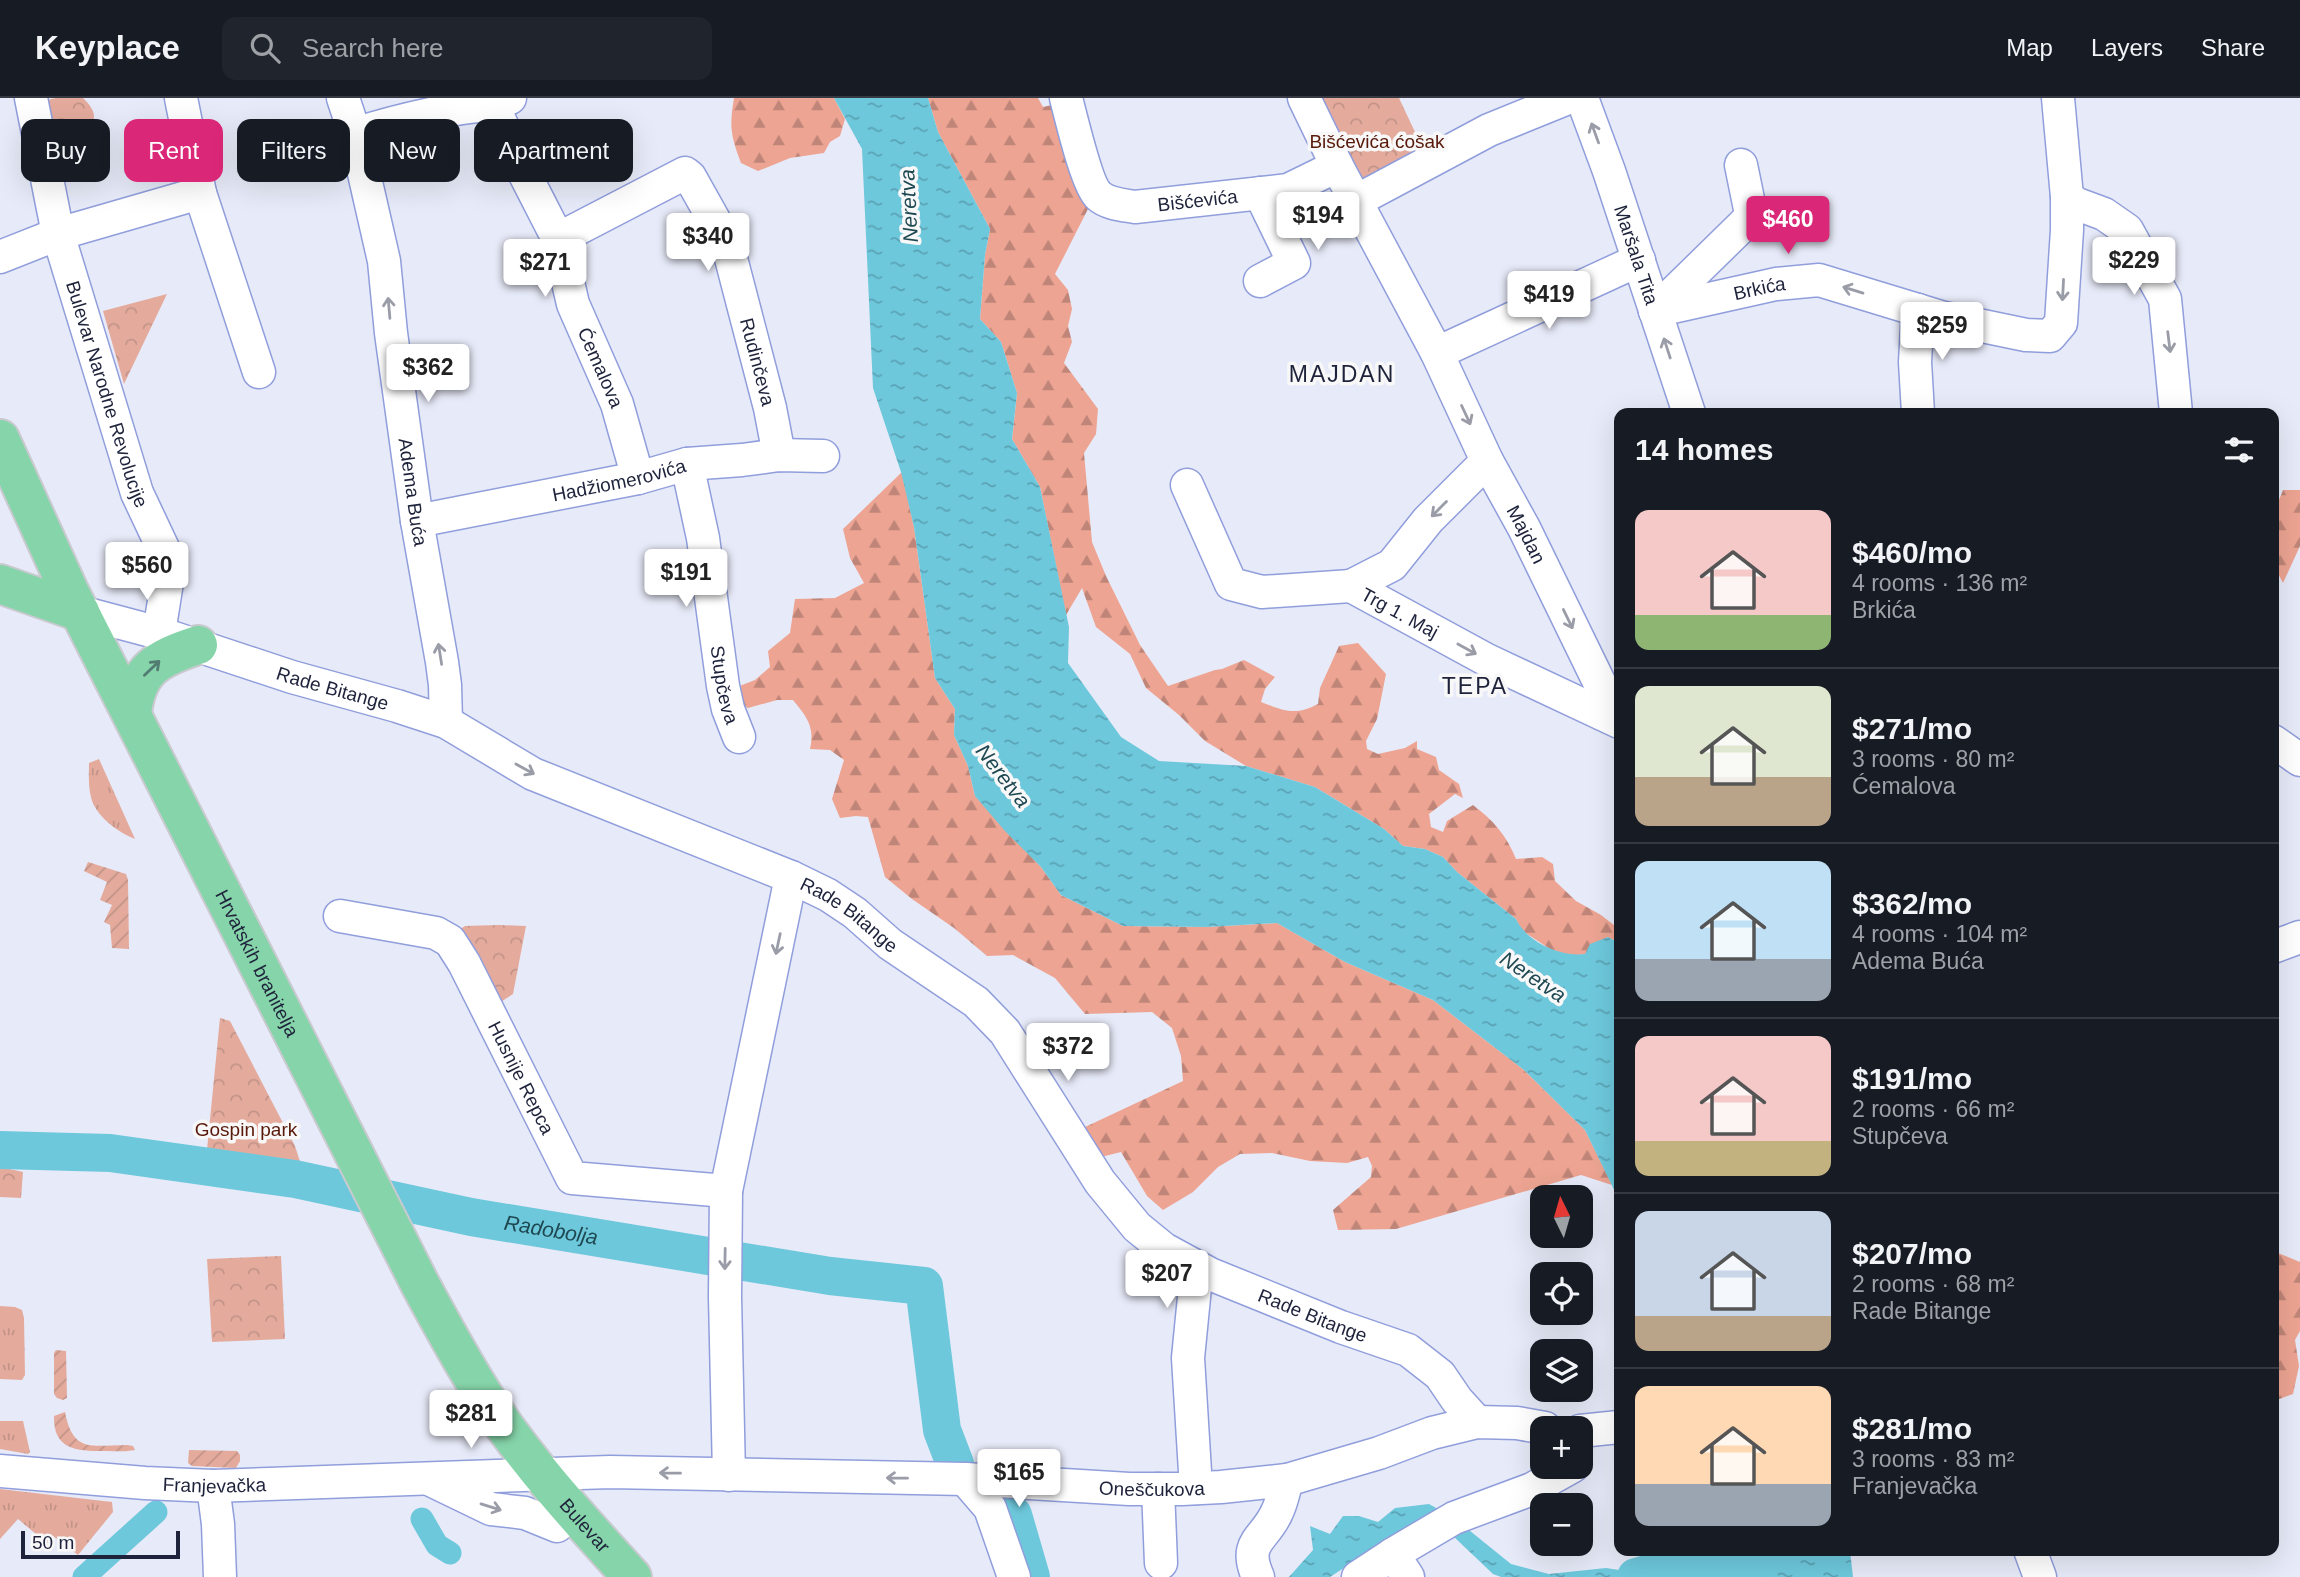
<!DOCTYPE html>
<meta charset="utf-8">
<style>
:root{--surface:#171b24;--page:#20242c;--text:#f1f3f6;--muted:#9ea1a6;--line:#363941;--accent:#db2777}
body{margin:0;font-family:Arial,sans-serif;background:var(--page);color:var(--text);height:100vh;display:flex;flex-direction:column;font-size:26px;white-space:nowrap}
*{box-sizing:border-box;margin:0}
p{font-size:23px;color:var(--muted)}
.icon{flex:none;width:38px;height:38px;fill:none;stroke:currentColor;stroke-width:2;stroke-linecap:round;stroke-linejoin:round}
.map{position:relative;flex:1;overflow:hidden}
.sheet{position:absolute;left:1614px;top:310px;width:665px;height:1148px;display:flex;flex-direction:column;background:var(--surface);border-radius:14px;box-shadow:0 7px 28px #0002}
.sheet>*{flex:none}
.guide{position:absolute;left:21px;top:21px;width:665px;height:63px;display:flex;gap:14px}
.needle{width:46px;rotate:355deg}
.buttons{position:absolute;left:1530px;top:1087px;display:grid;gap:14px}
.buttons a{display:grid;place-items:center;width:63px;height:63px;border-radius:14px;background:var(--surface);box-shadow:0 7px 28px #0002;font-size:35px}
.scale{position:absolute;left:21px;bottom:18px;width:159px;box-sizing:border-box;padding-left:7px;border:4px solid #1e233b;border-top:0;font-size:19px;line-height:24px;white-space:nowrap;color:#1e233b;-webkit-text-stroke:5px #f8f8f8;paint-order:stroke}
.price{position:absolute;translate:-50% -60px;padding:0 16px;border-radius:7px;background:#fff;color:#222;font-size:23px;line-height:46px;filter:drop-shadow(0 2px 4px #0008)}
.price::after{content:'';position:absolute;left:50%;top:42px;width:21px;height:16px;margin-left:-10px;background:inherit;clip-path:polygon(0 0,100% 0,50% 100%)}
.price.selected{background:var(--accent);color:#fff}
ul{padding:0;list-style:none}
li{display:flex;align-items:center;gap:21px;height:175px;padding:0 21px}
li+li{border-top:2px solid var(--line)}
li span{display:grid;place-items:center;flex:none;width:196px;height:140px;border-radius:14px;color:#555}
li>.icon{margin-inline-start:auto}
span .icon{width:84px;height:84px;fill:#fffc;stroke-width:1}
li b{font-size:30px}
h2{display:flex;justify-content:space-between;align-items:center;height:84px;padding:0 21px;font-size:30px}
.chip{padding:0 24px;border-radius:14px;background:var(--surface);box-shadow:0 7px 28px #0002;font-size:24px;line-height:63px}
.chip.selected{background:var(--accent);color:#fff}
header{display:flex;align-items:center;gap:42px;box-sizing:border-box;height:98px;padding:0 35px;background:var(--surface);border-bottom:2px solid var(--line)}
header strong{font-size:33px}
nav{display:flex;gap:38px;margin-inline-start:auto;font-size:24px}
.search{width:490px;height:63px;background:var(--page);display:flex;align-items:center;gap:18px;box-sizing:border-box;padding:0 24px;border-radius:14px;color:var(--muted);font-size:26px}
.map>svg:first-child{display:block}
.grass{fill:url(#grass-tufts)}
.forest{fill:url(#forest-firs)}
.park{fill:url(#park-crowns)}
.garden{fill:url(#garden-furrows)}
.water{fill:url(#water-ripples)}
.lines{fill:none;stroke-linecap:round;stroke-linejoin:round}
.canal{stroke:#6ec8dc;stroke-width:23}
.river{stroke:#6ec8dc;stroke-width:38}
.minor-casing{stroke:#909edc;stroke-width:35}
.major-casing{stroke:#c9cad0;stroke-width:42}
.minor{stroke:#fff;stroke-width:32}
.major{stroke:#86d4a9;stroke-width:38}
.oneway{stroke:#9a9ca7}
.oneway2{stroke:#527c72}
.labels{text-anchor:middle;stroke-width:7;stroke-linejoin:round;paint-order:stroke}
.park-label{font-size:19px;fill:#58190a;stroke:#f8f8f8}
.street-label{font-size:19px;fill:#1e233b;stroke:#f8f8f8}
.water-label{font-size:21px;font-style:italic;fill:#1e4851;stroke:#f8f8f8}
.quarter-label{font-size:23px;letter-spacing:2px;fill:#1e233b;stroke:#f8f8f8}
</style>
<header>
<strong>Keyplace</strong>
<div class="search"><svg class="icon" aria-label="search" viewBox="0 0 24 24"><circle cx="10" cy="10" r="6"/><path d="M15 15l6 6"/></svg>Search here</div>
<nav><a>Map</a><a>Layers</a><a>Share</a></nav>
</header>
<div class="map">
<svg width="2300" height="1479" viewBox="0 0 2300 1479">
<defs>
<pattern id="grass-tufts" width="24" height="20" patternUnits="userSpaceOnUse" patternTransform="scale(1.75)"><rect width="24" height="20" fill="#e4ab9d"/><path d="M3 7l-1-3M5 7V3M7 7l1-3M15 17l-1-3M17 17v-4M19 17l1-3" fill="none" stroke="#c39388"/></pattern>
<pattern id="forest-firs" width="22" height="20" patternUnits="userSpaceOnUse" patternTransform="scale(1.75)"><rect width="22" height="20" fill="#eda492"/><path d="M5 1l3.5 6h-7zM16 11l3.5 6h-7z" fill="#bf8578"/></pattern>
<pattern id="park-crowns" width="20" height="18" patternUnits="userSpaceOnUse" patternTransform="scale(1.75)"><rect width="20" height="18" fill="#e4ab9d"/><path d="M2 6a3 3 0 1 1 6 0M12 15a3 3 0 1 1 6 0" fill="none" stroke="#c39388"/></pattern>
<pattern id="garden-furrows" width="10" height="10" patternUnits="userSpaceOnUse" patternTransform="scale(1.75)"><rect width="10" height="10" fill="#e4ab9d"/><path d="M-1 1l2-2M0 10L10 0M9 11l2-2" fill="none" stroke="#c39388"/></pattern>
<pattern id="water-ripples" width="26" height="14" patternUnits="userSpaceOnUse" patternTransform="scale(1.75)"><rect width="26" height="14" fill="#6ec8dc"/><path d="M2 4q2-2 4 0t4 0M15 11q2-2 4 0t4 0" fill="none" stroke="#5aa2b4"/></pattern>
</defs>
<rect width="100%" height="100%" fill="#e7eaf8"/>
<g class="grass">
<path d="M99 661 135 741C118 734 95 718 91 699 88 688 89 675 89 665Z"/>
<polygon points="0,1208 15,1209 22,1212 24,1220 25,1277 22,1282 0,1281"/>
<polygon points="0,1323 23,1323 30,1354 28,1356 0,1351"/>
<polygon points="0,1391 112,1404 113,1414 78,1457 53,1438 43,1450 39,1447 43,1442 18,1421 0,1441"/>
</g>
<g class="forest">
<path d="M734 0H834L845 21 840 38 830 44 824 55 790 60 758 73 741 65C731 38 729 29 734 0Z"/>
<path d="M928 0H1038L1043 9 1061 5 1090 107 1055 176 1068 192 1072 211 1068 228 1072 244 1064 265 1098 311 1096 336 1084 355 1092 444 1106 478 1140 547 1168 588 1215 572 1222 571 1244 562 1275 579 1265 591 1261 604C1285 613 1295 618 1318 606L1320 590 1339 548 1358 545 1386 576 1377 621 1366 643 1367 651 1378 656 1405 650 1417 643V651L1436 659 1439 672 1459 686 1463 700 1455 696 1429 716 1431 729 1443 734 1447 723 1473 707C1493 722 1507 738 1516 761L1542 759 1553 766 1555 783 1576 803 1601 817 1619 831V845L1608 839 1585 856 1571 858 1550 851 1521 832 1516 821 1457 774 1443 759 1425 751 1403 748 1384 731 1315 689 1246 668 1205 643 1179 617 1146 590 1130 556 1096 529 1082 490 1066 517 1040 389 1012 341 1017 295 1001 244 980 221 985 157 990 131 938 34Z"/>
<path d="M902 374 914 429 935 580 955 611 954 637 968 668 975 698 1041 769 1061 797 1123 828 1207 829 1277 825 1345 864 1433 902 1524 972 1585 1032 1612 1087 1581 1077 1396 1131 1338 1132 1333 1112 1371 1079 1372 1068 1368 1059 1347 1065 1310 1063 1272 1055 1240 1056 1218 1069 1193 1094 1163 1112 1147 1098 1121 1054 1093 1061 1083 1030 1183 983 1181 958 1172 930 1152 914 1085 916 1055 880 1013 857 987 858 954 830 912 801 885 779 868 719 856 718 840 720 832 701 844 662 830 652 810 651C815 629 807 619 793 602H777L748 610 735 603 737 589 755 582 770 569 768 553 790 535 795 501 835 500 864 485 850 460 843 431Z"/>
<polygon points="2283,392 2300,392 2300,448 2283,485 2273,466 2273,417"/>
<polygon points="2273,1153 2300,1164 2300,1233 2295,1242 2299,1268 2293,1296 2274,1303"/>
</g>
<g class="park">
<path d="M56 0H83C114 30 72 35 50 40L42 3Z"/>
<polygon points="1315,0 1399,0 1429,64 1360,96"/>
<polygon points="167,196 124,286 103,213"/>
<polygon points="499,827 526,828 513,896 490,911 451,837 465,828"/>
<polygon points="220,920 230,923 295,1048 303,1073 206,1062"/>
<polygon points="0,1069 23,1074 21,1100 0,1099"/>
<polygon points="281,1158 285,1241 212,1244 207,1161"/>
</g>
<g class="garden">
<polygon points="88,764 126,776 128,782 129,851 112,850 110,827 104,824 112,807 100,802 107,784 84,773"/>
<polygon points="56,1252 66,1253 67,1300 63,1302 57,1300 54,1296 54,1255"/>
<path d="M65 1314C73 1356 92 1347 127 1347L133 1348 135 1352C126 1354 116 1353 107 1353 80 1353 53 1354 54 1318Z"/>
<polygon points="189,1352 237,1353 240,1357 240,1363 236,1370 192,1368 188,1365"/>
</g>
<g class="water">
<path d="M834 0H928L938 34 990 131 985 157 980 221 1001 244 1017 295 1012 341 1040 389 1069 529 1068 565 1121 639 1159 663 1246 668 1315 689 1384 731 1403 748 1425 751 1443 759 1457 774 1516 821C1527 844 1560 859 1585 856L1590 846 1608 839 1619 845V1102L1585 1032 1524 972 1433 902 1345 864 1277 825 1207 829 1123 828 1061 797 1041 769 1004 732 975 698 968 668 954 637 955 611 935 580 914 429 901 374 873 290 862 51Z"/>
<polygon points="1429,1406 1454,1420 1511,1466 1549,1476 1606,1470 1632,1474 1659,1472 1660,1477 1644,1479 1501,1479 1493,1476 1453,1438 1356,1462 1330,1479 1289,1479 1313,1452 1310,1428 1330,1436 1343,1418 1359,1418 1378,1424 1395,1410"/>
<polygon points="1724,1453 1850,1453 1853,1479 1735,1479 1733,1472 1723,1465"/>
</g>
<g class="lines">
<g class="canal">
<polyline points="422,1421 437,1447 450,1455"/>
<polyline points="84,1479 156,1414"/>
</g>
<g class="river">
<path id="s1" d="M0 1052 110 1055 295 1081 471 1119 830 1178 924 1188 942 1332 955 1366"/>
<polyline points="1013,1417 1031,1479"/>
<polyline points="1636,1479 1671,1469 1704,1465 1733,1472 1762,1460"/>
</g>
<g class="minor-casing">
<g id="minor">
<path id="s2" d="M31 0 58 136 137 395 170 465 159 535"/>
<polyline points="181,0 200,95 259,274"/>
<path id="s3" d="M343 0 355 36 384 163 391 235 417 423 442 564 445 587 446 624"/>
<path id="s4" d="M1066 0C1071 19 1087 88 1099 98 1108 106 1124 107 1135 109L1288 92 1337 68"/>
<path id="s5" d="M1304 0 1337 68 1437 255 1487 363 1524 430 1602 590 1619 616"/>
<path id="s6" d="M1582 0 1609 73 1689 315"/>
<path id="s7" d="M493 7 518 63 558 141 573 206 617 306 638 380"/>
<path d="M355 36C386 26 418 18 451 12 472 8 491 8 510 0"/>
<polyline points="1260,95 1294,165 1260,183"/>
<polyline points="2067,99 2077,106 2104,116 2127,132 2165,201 2176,315"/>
<polyline points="1356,103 1489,32 1568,0"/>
<path id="s8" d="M558 141 685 75 690 79 727 145 770 310 779 357"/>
<polyline points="0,159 58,136 200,95"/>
<polyline points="1918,212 1915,264 1918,315"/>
<path id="s9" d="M1655 213 1776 186 1819 182 1944 220 2026 237 2050 238 2061 225 2067 132V99L2058 0"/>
<polyline points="1655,213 1746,124 1751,116 1741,67"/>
<polyline points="1437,255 1639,162"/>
<path id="s10" d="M1487 363 1428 422 1392 467 1351 488 1487 562 1619 624"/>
<path id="s11" d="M687 366 703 440 723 588 728 611 739 639"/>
<polyline points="1187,387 1231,486 1262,494 1351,488"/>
<path id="s12" d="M417 423 638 380 687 366 742 362 779 357 823 358"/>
<path id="s13" d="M80 514 159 535 292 579 397 608 446 624 533 676 791 779 828 797 855 815 890 846 976 904 1005 934 1100 1084 1137 1129 1164 1151 1210 1176 1341 1229 1408 1252 1440 1277 1457 1302 1477 1324"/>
<polyline points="2273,643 2300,662"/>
<path id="s14" d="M340 818 436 835 450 843 464 865 572 1080 726 1093"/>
<polyline points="2273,849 2300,839"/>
<polyline points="1580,1333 1619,1329"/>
<path id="s15" d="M0 1373 145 1385 213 1388 610 1374 965 1381 1129 1391H1182L1221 1389 1287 1382 1379 1355 1432 1335 1477 1324 1517 1325 1545 1330"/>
<polyline points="729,1377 725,1199 726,1093 791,779"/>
<polyline points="965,1381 990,1410 1014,1479"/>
<polyline points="433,1383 491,1411 525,1415 557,1428"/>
<polyline points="213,1388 218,1426 220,1479"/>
<polyline points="1196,1390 1188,1260 1197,1169"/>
<polyline points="1158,1391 1161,1465"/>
<polyline points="2030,1452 2040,1479"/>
<polyline points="1393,1456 1454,1420 1532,1391 1573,1368"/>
<path d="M1258 1479C1242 1443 1265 1442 1277 1414 1282 1404 1284 1392 1287 1382"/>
<polyline points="1358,1479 1393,1456 1408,1479"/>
</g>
</g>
<g class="major-casing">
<g id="major">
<path id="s16" d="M0 341 69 493 420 1186C442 1227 464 1268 489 1306 531 1369 582 1424 632 1479"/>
<polyline points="0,486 80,514"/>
<path d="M132 616C136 571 158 560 198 547"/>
</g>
</g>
<use href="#minor" class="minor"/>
<use href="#major" class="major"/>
</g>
<defs><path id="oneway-shaft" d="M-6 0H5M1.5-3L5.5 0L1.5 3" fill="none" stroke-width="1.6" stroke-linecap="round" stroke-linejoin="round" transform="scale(1.75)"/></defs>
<g class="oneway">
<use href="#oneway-shaft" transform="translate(1595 35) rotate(-110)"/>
<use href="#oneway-shaft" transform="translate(1853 192) rotate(-163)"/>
<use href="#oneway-shaft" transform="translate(2063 192) rotate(93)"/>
<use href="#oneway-shaft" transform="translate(389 210) rotate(-95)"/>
<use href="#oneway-shaft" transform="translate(2169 244) rotate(83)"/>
<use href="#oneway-shaft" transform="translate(1667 250) rotate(-108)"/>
<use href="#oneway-shaft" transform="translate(1466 317) rotate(65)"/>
<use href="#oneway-shaft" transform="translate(1439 411) rotate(135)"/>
<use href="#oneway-shaft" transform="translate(1568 521) rotate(64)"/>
<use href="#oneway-shaft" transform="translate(1467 551) rotate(29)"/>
<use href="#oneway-shaft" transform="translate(440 556) rotate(-99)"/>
<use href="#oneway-shaft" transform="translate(525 671) rotate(29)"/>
<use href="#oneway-shaft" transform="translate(778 846) rotate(102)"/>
<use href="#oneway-shaft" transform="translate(725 1161) rotate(91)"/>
<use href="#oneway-shaft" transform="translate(670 1375) rotate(-179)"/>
<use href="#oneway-shaft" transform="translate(897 1380) rotate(-179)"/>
<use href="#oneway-shaft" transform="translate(491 1409) rotate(17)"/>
</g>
<use class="oneway2" href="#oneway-shaft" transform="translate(152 570) rotate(-44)"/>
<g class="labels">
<g class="park-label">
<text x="1377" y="50">Bišćevića ćošak</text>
<text x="246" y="1038">Gospin park</text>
</g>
<g class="street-label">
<text dy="7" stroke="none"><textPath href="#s4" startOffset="205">Bišćevića</textPath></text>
<text dy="7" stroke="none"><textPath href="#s6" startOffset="166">Maršala Tita</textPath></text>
<text dy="7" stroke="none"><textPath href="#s9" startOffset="107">Brkića</textPath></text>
<text dy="7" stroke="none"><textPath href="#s8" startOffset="348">Rudinčeva</textPath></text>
<text dy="7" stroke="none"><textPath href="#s7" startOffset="285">Ćemalova</textPath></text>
<text dy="7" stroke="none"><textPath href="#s2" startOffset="306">Bulevar Narodne Revolucije</textPath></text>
<text dy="7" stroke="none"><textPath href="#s12" startOffset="206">Hadžiomerovića</textPath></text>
<text dy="7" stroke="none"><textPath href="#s3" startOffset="401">Adema Buća</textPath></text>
<text dy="7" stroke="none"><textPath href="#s5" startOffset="490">Majdan</textPath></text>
<text dy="7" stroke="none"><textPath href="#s10" startOffset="243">Trg 1. Maj</textPath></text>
<text dy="7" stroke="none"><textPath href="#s11" startOffset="224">Stupčeva</textPath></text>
<text dy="7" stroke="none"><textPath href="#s13" startOffset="264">Rade Bitange</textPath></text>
<text dy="7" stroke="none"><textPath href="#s13" startOffset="831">Rade Bitange</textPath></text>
<text dy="7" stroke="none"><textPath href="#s16" startOffset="584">Hrvatskih branitelja</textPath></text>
<text dy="7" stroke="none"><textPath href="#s14" startOffset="268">Husnije Repca</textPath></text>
<text dy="7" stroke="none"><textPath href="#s13" startOffset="1461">Rade Bitange</textPath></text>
<text dy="7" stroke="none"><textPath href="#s15" startOffset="215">Franjevačka</textPath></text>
<text dy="7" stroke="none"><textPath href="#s15" startOffset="1153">Oneščukova</textPath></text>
<text dy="7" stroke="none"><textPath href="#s16" startOffset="1237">Bulevar</textPath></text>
</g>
<g class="water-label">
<text transform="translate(909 108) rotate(-93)" y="7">Neretva</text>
<text transform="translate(1003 678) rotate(52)" y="7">Neretva</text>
<text transform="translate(1533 879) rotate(34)" y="7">Neretva</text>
<text dy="7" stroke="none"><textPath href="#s1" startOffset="558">Radobolja</textPath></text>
</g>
<g class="quarter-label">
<text x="1342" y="284">MAJDAN</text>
<text x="1475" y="596">TEPA</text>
</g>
</g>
</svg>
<div class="buttons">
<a><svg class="needle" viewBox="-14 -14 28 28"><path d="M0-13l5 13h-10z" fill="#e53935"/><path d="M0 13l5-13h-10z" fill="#9ea1a6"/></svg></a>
<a><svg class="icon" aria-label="locate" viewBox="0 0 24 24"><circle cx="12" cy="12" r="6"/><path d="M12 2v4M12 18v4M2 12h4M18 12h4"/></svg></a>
<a><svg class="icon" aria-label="layers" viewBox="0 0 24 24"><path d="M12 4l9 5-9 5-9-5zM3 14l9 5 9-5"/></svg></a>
<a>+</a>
<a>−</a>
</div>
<div class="scale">50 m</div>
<b class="price" style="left:1318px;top:154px">$194</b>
<b class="price selected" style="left:1788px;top:158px">$460</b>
<b class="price" style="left:708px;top:175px">$340</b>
<b class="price" style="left:2134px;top:199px">$229</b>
<b class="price" style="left:545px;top:201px">$271</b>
<b class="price" style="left:1549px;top:233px">$419</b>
<b class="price" style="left:1942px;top:264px">$259</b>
<b class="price" style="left:428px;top:306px">$362</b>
<b class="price" style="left:147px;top:504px">$560</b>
<b class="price" style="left:686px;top:511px">$191</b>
<b class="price" style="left:1068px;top:985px">$372</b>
<b class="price" style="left:1167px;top:1212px">$207</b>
<b class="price" style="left:471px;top:1352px">$281</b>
<b class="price" style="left:1019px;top:1411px">$165</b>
<div class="guide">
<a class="chip">Buy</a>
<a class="chip selected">Rent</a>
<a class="chip">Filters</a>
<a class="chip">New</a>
<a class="chip">Apartment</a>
</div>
<section class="sheet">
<h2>14 homes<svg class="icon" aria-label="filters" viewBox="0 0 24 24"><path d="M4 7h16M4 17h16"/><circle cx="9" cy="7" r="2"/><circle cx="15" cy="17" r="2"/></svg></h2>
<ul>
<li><span style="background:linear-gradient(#f6c9c9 75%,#8fb573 0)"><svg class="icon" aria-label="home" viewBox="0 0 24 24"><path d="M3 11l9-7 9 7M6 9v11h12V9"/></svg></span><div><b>$460/mo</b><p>4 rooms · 136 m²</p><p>Brkića</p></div></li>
<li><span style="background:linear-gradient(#dfe7d0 65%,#b9a48a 0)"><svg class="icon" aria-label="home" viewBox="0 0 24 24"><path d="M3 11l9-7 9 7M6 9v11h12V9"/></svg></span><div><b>$271/mo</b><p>3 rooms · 80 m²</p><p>Ćemalova</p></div></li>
<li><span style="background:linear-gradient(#bfe0f5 70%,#9aa5b1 0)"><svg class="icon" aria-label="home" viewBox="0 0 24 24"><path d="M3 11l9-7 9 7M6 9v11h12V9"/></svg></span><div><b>$362/mo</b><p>4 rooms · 104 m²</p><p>Adema Buća</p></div></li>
<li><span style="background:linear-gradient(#f6c9c9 75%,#c2b280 0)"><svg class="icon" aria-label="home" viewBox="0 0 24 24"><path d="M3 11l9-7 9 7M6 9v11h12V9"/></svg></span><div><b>$191/mo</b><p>2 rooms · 66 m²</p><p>Stupčeva</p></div></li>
<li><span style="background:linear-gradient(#c9d6e8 75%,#b9a48a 0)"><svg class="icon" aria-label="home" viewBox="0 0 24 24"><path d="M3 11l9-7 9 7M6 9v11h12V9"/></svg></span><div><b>$207/mo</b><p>2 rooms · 68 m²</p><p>Rade Bitange</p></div></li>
<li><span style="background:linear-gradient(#ffd9b3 70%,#9aa5b1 0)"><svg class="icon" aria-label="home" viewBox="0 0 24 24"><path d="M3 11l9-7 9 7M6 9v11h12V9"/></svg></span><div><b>$281/mo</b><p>3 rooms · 83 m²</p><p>Franjevačka</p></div></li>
</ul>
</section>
</div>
